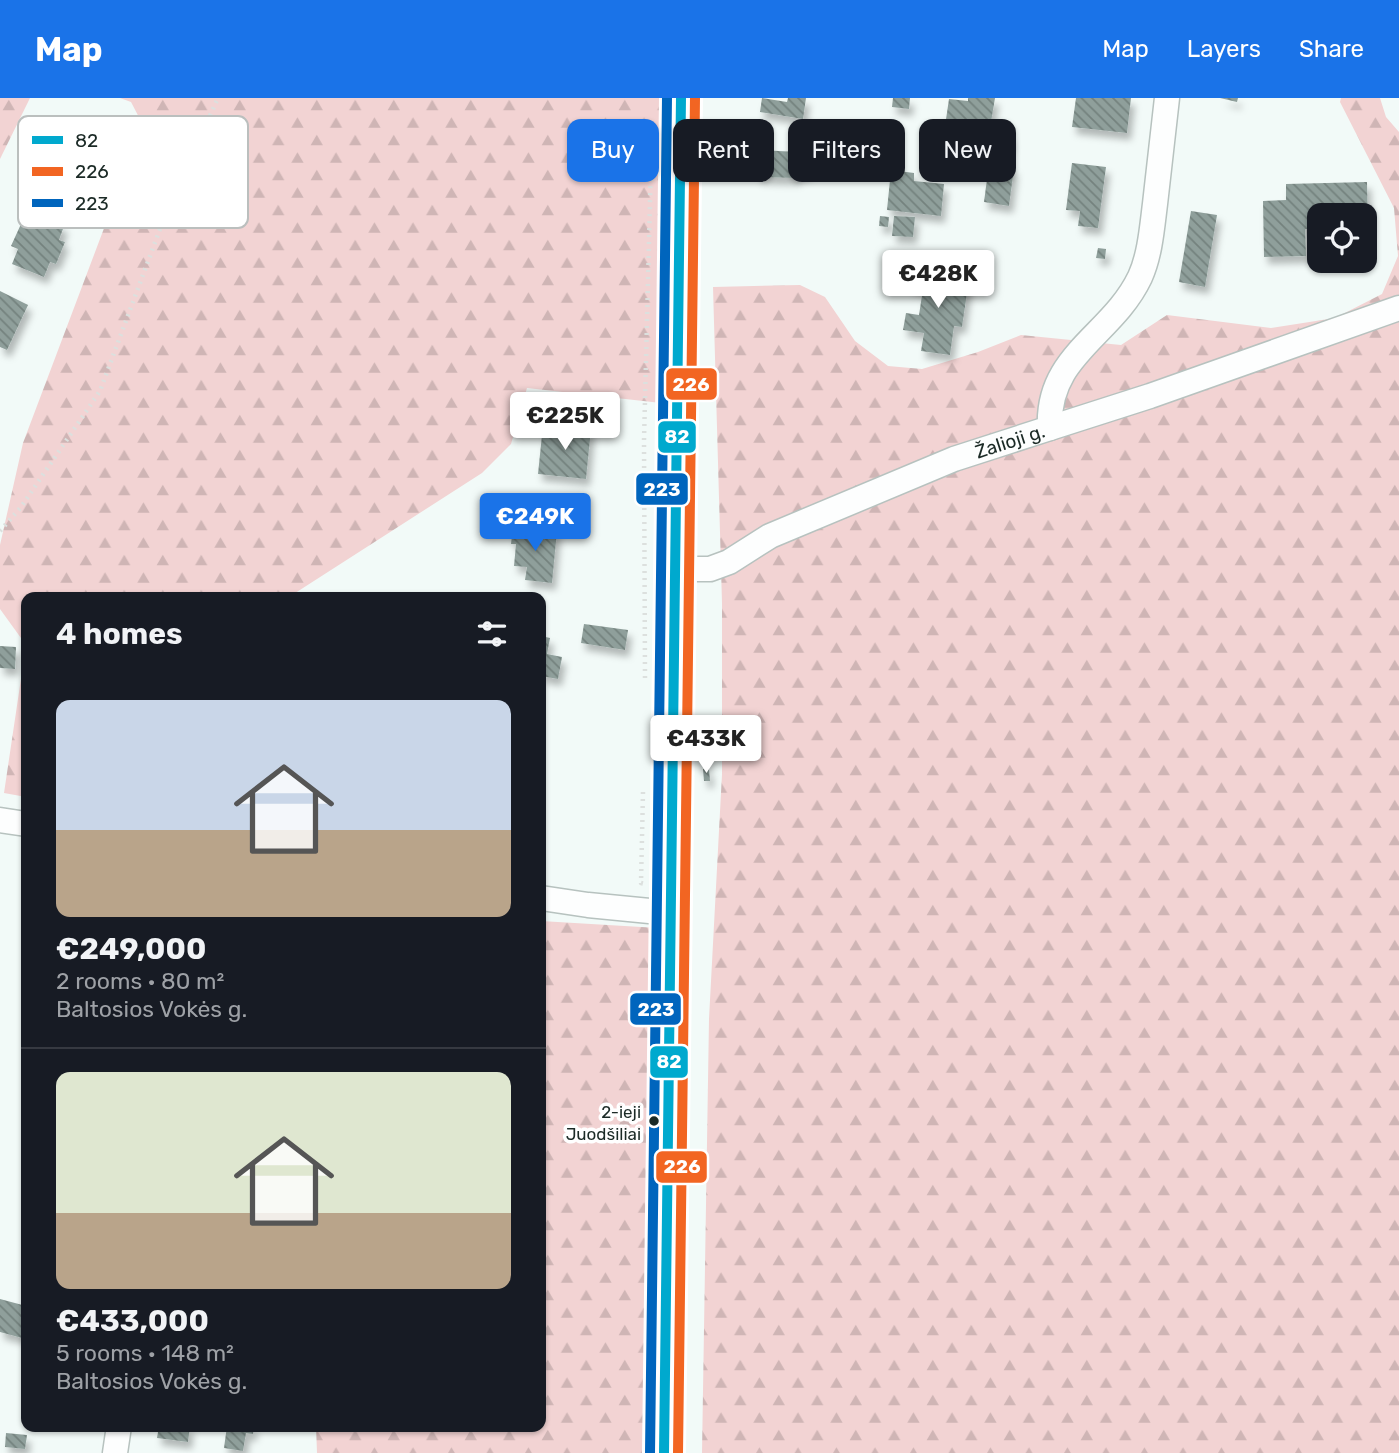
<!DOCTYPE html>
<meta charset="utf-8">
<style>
:root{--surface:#171b24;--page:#242831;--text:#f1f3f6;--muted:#9ea1a6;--line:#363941;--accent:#1a73e8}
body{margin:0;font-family:Rubik,sans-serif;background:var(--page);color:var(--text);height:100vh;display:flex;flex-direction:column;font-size:26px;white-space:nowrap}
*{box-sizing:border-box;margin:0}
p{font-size:23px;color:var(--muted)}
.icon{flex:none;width:38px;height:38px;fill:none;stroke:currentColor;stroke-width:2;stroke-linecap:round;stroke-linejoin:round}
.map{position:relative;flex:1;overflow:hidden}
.sheet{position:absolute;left:21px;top:494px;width:525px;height:840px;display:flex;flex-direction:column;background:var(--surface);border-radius:14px;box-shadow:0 2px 5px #0004}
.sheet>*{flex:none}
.banner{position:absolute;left:567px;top:21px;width:665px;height:63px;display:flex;gap:14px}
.buttons{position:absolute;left:1307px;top:105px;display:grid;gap:14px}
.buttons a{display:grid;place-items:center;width:70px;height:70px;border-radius:14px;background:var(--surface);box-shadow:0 2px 5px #0004;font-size:35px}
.price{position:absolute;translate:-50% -60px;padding:0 16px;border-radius:7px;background:#fff;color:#222;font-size:23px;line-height:46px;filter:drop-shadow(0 2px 4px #0008)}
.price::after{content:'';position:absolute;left:50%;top:42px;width:21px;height:16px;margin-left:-10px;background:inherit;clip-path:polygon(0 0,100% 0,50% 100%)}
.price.on{background:var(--accent);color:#fff}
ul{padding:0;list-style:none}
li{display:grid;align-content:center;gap:14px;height:371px;padding:0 35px}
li+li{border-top:2px solid var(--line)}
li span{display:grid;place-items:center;height:217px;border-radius:14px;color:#555}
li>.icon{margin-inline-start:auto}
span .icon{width:126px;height:126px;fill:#fffc;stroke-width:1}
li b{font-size:30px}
h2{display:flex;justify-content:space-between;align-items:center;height:84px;padding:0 35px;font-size:30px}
.chip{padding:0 24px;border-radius:14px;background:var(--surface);box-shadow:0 2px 5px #0004;font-size:24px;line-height:63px}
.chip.on{background:var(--accent);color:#fff}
header{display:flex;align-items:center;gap:42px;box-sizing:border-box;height:98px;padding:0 35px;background:var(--accent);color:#fff}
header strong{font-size:33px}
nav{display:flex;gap:38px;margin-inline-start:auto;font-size:24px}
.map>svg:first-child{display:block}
.forest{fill:url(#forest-firs)}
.building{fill:url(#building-back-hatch);filter:url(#shadow)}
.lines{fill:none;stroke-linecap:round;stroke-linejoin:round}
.minor-casing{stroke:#b7c2bf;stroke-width:27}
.major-casing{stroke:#b7c2bf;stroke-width:34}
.path{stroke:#dce0de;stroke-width:4.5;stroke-dasharray:2 5;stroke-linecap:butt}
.minor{stroke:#fdfefe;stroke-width:24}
.major{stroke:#fdfefe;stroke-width:32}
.bus-1-casing{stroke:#fff;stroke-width:16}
.bus-2-casing{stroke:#fff;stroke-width:16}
.bus-3-casing{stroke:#fff;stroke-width:16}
.bus-1{stroke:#00a9ce;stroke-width:10}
.bus-2{stroke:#f26522;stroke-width:10}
.bus-3{stroke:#0065bd;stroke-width:10}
.bus-dot{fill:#1b2a26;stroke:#fff;stroke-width:2.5}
.labels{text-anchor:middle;stroke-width:7;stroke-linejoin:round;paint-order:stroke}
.bus-label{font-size:17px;fill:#1b2a26;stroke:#fff;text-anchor:end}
.street-label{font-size:19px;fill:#1b2a26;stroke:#fff}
.key{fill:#fff;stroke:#bbbfbe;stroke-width:2}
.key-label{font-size:19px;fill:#1b2a26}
.line-badge{stroke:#fff;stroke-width:2.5}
.badge-label{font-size:19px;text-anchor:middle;font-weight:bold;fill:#fff}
</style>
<header>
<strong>Map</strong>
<nav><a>Map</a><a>Layers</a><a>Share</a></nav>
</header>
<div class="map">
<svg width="1399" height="1355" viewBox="0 0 1399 1355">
<defs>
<pattern id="forest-firs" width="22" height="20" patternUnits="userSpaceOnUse" patternTransform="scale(1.75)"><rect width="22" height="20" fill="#f2d3d3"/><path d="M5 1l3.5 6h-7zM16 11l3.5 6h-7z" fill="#cfb5b5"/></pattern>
<pattern id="building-back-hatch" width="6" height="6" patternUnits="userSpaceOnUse" patternTransform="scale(1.75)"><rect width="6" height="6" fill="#8f9f9b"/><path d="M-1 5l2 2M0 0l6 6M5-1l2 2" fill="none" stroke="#74827e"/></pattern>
<filter id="shadow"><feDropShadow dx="4" dy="7" stdDeviation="3.5" flood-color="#0004"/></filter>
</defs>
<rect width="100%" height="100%" fill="#f2faf8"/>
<g class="forest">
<polygon points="0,0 30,0 0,61"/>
<polygon points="120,0 659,0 661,305 527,290 511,346 482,375 289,499 26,499 26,699 4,695 26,547 0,511 0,447 23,345 143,27 131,4"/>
<polygon points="1341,0 1380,0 1386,19 1399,34 1399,1355 702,1355 709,921 722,676 722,505 713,189 800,187 825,199 855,243 888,268 922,271 978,254 1021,237 1121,247 1167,217 1271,230 1335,220 1382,196 1398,158 1394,110 1340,4"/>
<polygon points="541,823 658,830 645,1355 317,1355 316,1328 541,1328"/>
</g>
<g class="building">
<polygon points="762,0 787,4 788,0 806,0 803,21 760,14"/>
<polygon points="893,0 910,0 909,11 892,9"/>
<polygon points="968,0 995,0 988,42 944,35 949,1 968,3"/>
<polygon points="1076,0 1131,0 1127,35 1072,29"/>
<polygon points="1220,0 1238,0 1237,4"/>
<polygon points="997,36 1010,38 1009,49 996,48"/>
<polygon points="759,52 798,54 798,58 807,58 807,75 797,75 797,80 758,79"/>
<polygon points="1072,65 1106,69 1098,130 1078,128 1080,113 1066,112"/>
<polygon points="989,66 1014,70 1009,108 984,104"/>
<polygon points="891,72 914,75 914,83 944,86 941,118 887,112"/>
<polygon points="1367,84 1368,130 1365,130 1365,117 1320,117 1320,131 1305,131 1306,158 1264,159 1263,103 1286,102 1286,86"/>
<polygon points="1191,113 1217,117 1205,189 1179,184"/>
<polygon points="33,115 64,128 59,142 65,144 56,166 50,164 44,179 12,166 18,151 11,148 21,126 27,128"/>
<polygon points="880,118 889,119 888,129 879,128"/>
<polygon points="894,118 915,119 913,139 892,138"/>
<polygon points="1098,150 1106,151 1105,161 1096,160"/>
<polygon points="913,172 969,181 962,229 954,228 950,257 921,253 924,235 903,232 906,215 919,217 923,191 910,189"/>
<polygon points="0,193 28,207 7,252 0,249"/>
<polygon points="543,327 591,331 586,381 538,376"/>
<polygon points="513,429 557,433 552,485 525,482 527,469 514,468 516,446 511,446"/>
<polygon points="584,526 628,532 625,552 581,545"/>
<polygon points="541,538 550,540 547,556 562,559 558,581 541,578"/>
<polygon points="0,548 16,549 15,571 0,570"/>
<polygon points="703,671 709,671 710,683 704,683"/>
<polygon points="0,1201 26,1208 26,1222 22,1240 0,1234"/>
<polygon points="159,1328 190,1328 188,1344 157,1340"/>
<polygon points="227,1328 254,1328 253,1336 246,1335 243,1353 224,1350"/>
<polygon points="6,1335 27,1337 25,1351 5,1349"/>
</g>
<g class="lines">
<g class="minor-casing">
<g id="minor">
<polyline points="1050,330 1150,298 1399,210"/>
<path id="s1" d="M673 471H710L729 464 770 438 954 361 1050 330C1046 257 1112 238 1140 179 1150 157 1152 130 1155 106 1159 71 1163 35 1167 0"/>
<polyline points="0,722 26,726"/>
<polyline points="541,800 588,807 670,815"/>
<polyline points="115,1355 119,1328"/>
</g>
</g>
<g class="major-casing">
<polyline id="major" points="664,1355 681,0"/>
</g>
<g class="path">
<polyline points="0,433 21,409 100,293 167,112 218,0"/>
<polyline points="645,580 644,342 652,25"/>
<polyline points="643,694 641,785 645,786"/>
</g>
<use href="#minor" class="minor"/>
<use href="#major" class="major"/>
<g class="bus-1-casing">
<polyline id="bus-1" points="664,1355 681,0"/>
</g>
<g class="bus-2-casing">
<polyline id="bus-2" points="678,1355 695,0"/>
</g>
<g class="bus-3-casing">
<polyline id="bus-3" points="650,1355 667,0"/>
</g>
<use href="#bus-1" class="bus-1"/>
<use href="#bus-2" class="bus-2"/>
<use href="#bus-3" class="bus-3"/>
</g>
<circle class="bus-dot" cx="654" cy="1023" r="6"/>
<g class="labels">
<g class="bus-label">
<text x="641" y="1020">2-ieji<tspan x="641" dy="22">Juodšiliai</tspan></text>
</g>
<g class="street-label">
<text dy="7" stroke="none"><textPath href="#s1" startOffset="364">Žalioji g.</textPath></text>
</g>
</g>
<rect x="18" y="18" width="230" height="112" rx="10" class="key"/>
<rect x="32" y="38" width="31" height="8" fill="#00a9ce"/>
<rect x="32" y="69" width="31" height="9" fill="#f26522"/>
<rect x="32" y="101" width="31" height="8" fill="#0065bd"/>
<g class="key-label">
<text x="75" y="49">82</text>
<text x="75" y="80">226</text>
<text x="75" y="112">223</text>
</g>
<g class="line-badge">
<rect x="665" y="269" width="53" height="34" rx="7" fill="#f26522"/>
<rect x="657" y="322" width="40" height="34" rx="7" fill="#00a9ce"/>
<rect x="635" y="374" width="54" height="34" rx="7" fill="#0065bd"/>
<rect x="629" y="894" width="53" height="34" rx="7" fill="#0065bd"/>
<rect x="649" y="947" width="40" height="34" rx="7" fill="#00a9ce"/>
<rect x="655" y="1052" width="53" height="34" rx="7" fill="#f26522"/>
</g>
<g class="badge-label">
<text x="691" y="293">226</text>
<text x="677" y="345">82</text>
<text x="662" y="398">223</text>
<text x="656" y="918">223</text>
<text x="669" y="970">82</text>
<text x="682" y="1075">226</text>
</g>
</svg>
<div class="buttons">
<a><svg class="icon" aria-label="locate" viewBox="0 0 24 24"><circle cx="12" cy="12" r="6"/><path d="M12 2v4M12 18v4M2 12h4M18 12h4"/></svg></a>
</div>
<b class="price" style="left:938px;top:212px">€428K</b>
<b class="price" style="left:565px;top:354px">€225K</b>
<b class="price on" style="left:535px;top:455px">€249K</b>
<b class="price" style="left:706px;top:677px">€433K</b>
<div class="banner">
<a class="chip on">Buy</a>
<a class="chip">Rent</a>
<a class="chip">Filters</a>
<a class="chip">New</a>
</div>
<section class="sheet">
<h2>4 homes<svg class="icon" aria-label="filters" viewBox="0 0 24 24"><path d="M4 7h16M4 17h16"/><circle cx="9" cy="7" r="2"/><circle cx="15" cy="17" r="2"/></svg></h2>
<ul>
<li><span style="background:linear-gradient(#c9d6e8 60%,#b9a48a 0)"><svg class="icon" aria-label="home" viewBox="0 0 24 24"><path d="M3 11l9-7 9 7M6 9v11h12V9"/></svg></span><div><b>€249,000</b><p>2 rooms · 80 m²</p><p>Baltosios Vokės g.</p></div></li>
<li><span style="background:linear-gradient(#dfe7d0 65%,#b9a48a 0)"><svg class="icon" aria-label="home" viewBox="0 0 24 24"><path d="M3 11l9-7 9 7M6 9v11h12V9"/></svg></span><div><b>€433,000</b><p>5 rooms · 148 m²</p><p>Baltosios Vokės g.</p></div></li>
</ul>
</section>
</div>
